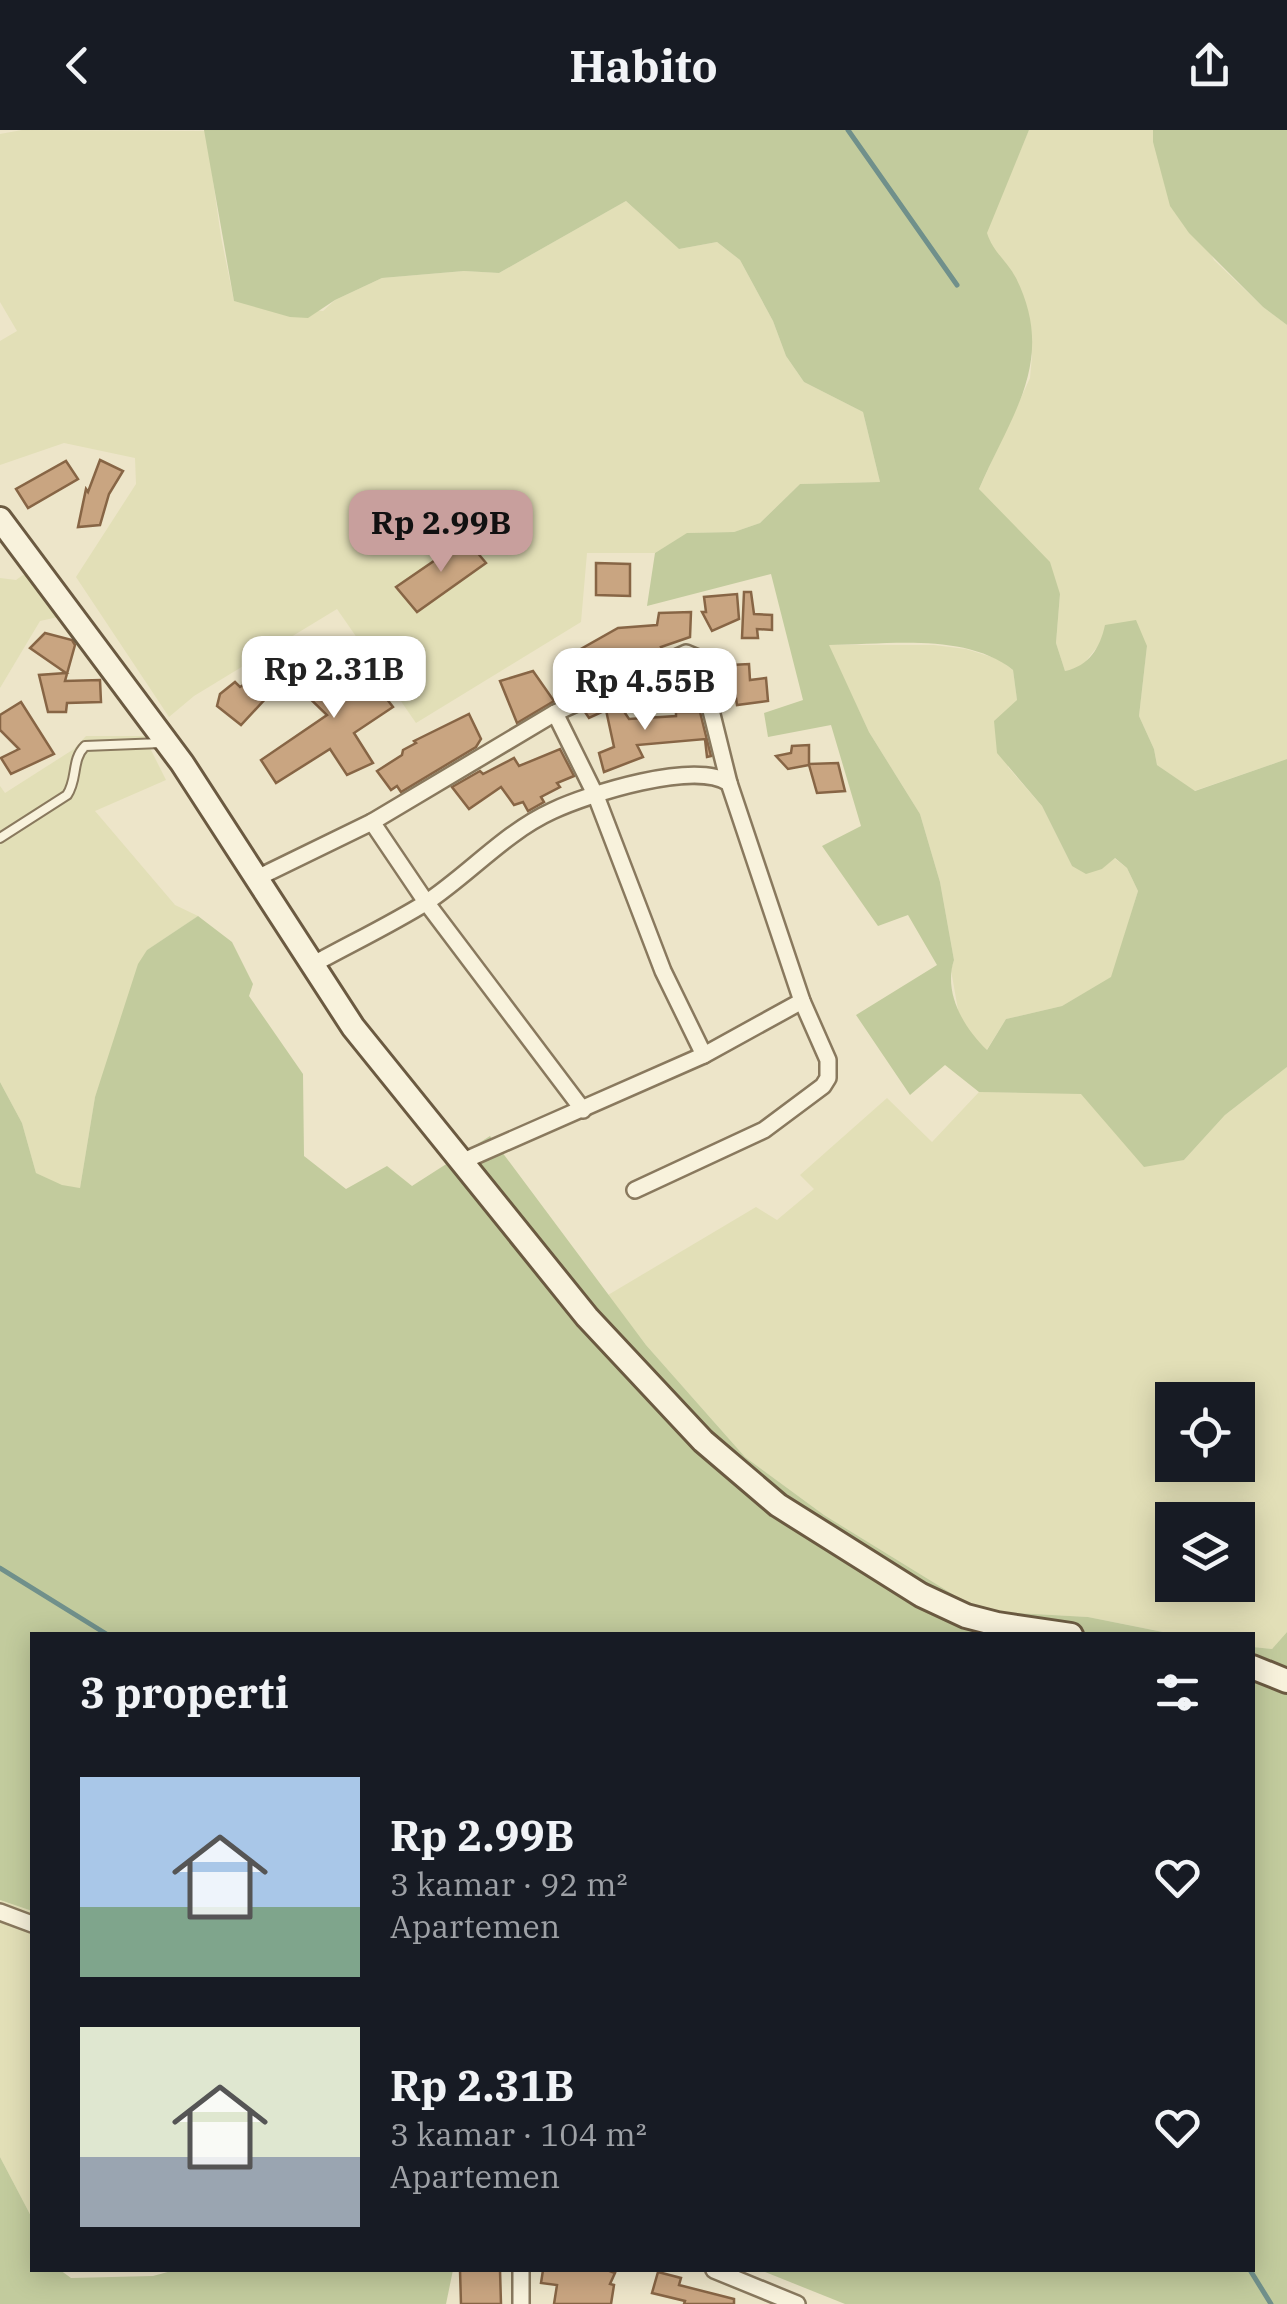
<!DOCTYPE html>
<html lang="id">
<meta charset="utf-8">
<style>
:root{--surface:#171b24;--page:#242831;--text:#f1f3f6;--muted:#9ea1a6;--accent:#c89f9d}
body{margin:0;font-family:"IBM Plex Serif",serif;background:var(--page);color:var(--text);height:100vh;display:flex;flex-direction:column;font-size:38px;white-space:nowrap}
*{box-sizing:border-box;margin:0}
p{font-size:32px;color:var(--muted)}
.icon{flex:none;width:55px;height:55px;fill:none;stroke:currentColor;stroke-width:2;stroke-linecap:round;stroke-linejoin:round}
.map{position:relative;flex:1;overflow:hidden}
.sheet{position:absolute;left:30px;top:1502px;width:1225px;height:640px;display:flex;flex-direction:column;background:var(--surface);border-radius:0px;box-shadow:0 5px 25px #0003}
.sheet>*{flex:none}
.tools{position:absolute;left:1155px;top:1252px;display:grid;gap:20px}
.tools a{display:grid;place-items:center;width:100px;height:100px;border-radius:0px;background:var(--surface);box-shadow:0 5px 25px #0003;font-size:50px}
.price{position:absolute;translate:-50% -85px;padding:0 22px;border-radius:20px;background:#fff;color:#222;font-size:32px;line-height:65px;filter:drop-shadow(0 2px 5px #0008)}
.price::after{content:'';position:absolute;left:50%;top:60px;width:30px;height:22px;margin-left:-15px;background:inherit;clip-path:polygon(0 0,100% 0,50% 100%)}
.price.current{background:var(--accent);color:#111}
ul{padding:0;list-style:none}
li{display:flex;align-items:center;gap:30px;height:250px;padding:0 50px}
li span{display:grid;place-items:center;flex:none;width:280px;height:200px;border-radius:0px;color:#555}
li>.icon{margin-inline-start:auto}
span .icon{width:120px;height:120px;fill:#fffc;stroke-width:1}
li b{font-size:42px}
h2{display:flex;justify-content:space-between;align-items:center;height:120px;padding:0 50px;font-size:42px}
header{display:flex;justify-content:space-between;align-items:center;height:130px;padding:0 50px;background:var(--surface);font-size:45px;font-weight:800}
.map>svg:first-child{display:block}
.farmland{fill:#e2dfb7;fill-rule:evenodd}
.green{fill:#c2cb9d;fill-rule:evenodd}
.lines{fill:none;stroke-linecap:round;stroke-linejoin:round}
.stream{stroke:#70908b;stroke-width:5}
.building{fill:#c9a581;stroke:#876545;stroke-width:2.5}
.lane-casing{stroke:#89795e;stroke-width:12}
.street-casing{stroke:#89795e;stroke-width:20}
.secondary-casing{stroke:#6b5a41;stroke-width:28}
.lane{stroke:#f8f2dc;stroke-width:8}
.street{stroke:#f8f2dc;stroke-width:15}
.secondary{stroke:#f8f2dc;stroke-width:22}
</style>
<header><svg class="icon" aria-label="back" viewBox="0 0 24 24"><path d="M15 5l-7 7 7 7"/></svg>Habito<svg class="icon" aria-label="share" viewBox="0 0 24 24"><path d="M12 15V3M7 8l5-5 5 5M5 13v7h14v-7"/></svg></header>
<div class="map">
<svg width="1287" height="2174" viewBox="0 0 1287 2174">
<rect width="100%" height="100%" fill="#ede5c9"/>
<g class="farmland">
<polygon points="22,0 206,1 221,107 234,171 323,181 335,170 382,148 464,141 499,143 626,71 679,119 717,112 740,130 773,191 786,226 804,252 863,282 880,352 800,354 760,393 734,402 688,403 655,423 587,423 581,492 416,593 337,479 194,566 169,587 76,447 136,354 135,328 64,313 0,335 0,211 17,201 0,172 0,4"/>
<polygon points="1029,0 1153,0 1153,12 1214,130 1263,177 1287,195 1287,629 1194,661 1157,635 1154,619 1139,586 1147,516 1102,511 1081,537 1065,541 1056,513 1060,464 979,359 1030,248 1032,226 1005,132 993,120 986,103"/>
<polygon points="30,440 67,485 40,491 0,558 0,448 16,450"/>
<polygon points="828,515 934,515 966,519 998,529 1013,540 1017,570 1008,637 1042,676 1072,736 1102,739 1114,728 1127,738 1138,761 1112,847 1062,876 1006,889 986,921 960,891 951,840 954,830 940,752 920,684 869,602"/>
<polygon points="86,606 144,606 166,650 95,681 175,775 198,786 147,820 95,967 80,1058 62,1056 36,1043 22,993 0,952 0,656 5,663 74,619"/>
<path d="M1287 937V1502L1272 1519 1253 1517 1252 1505H1178L1088 1487 980 1481 824 1385 745 1327 646 1215 608 1165 756 1077 777 1090 814 1059 800 1045 887 968 932 1012 979 962 1081 963 1184 1030 1225 985ZM1172 1270H1238V1335H1172ZM1172 1390H1238V1455H1172Z"/>
<polygon points="0,1770 32,1781 32,2088 0,2027"/>
</g>
<g class="green">
<path d="M204 0H1029L987 103C993 122 1007 131 1016 148 1057 230 1011 285 979 359L1050 432 1060 464 1056 513 1065 541C1089 536 1100 518 1105 495L1136 490 1147 516 1139 586 1154 619 1157 635 1195 661 1287 629V937L1225 985 1184 1030 1144 1037 1081 964 979 962 945 935 910 965 856 885 937 835 908 785 878 796 822 716 861 696 831 595 768 607 764 583 803 570 771 444 647 476 655 423 687 403 734 402 760 393 800 354 880 352 863 282 804 252 786 226 773 191 740 130 717 112 679 119 626 71 499 143 464 141 382 148 335 170 308 188 290 187 234 171ZM829 515C887 515 965 502 1013 540L1017 570 994 591 997 623 1042 676 1072 736 1086 744 1102 739 1115 728 1127 738 1138 761 1111 847 1062 876 1006 889 987 920C964 898 943 863 954 830L940 752 920 684 869 602Z"/>
<polygon points="1153,0 1287,0 1287,195 1263,177 1189,103 1170,76 1153,12"/>
<polygon points="198,786 232,812 253,854 249,866 303,944 304,1026 346,1059 387,1036 412,1056 490,1006 646,1215 745,1327 824,1385 980,1481 1088,1487 1178,1505 32,1505 32,1781 0,1770 0,952 22,993 36,1043 62,1055 80,1058 95,967 138,834 147,820"/>
<polygon points="1287,1502 1287,2174 845,2174 760,2140 1252,2140 1253,1517 1272,1519"/>
<polygon points="0,2027 32,2088 32,2140 60,2140 71,2148 153,2146 175,2140 453,2140 446,2174 0,2174"/>
</g>
<g class="lines">
<g class="stream">
<polyline points="848,0 957,155"/>
<polyline points="0,1438 108,1505"/>
<polyline points="1250,2140 1271,2174"/>
</g>
</g>
<g class="building">
<polygon points="100,330 123,341 109,364 100,395 78,397 86,359 88,362"/>
<polygon points="66,331 78,349 28,378 16,359"/>
<polygon points="466,409 486,433 417,482 396,457"/>
<polygon points="596,433 630,434 630,466 596,465"/>
<polygon points="744,462 751,462 754,484 772,485 772,500 757,499 758,508 742,508"/>
<polygon points="737,464 739,489 712,501 702,482 706,482 704,467"/>
<polygon points="691,482 690,507 661,517 663,521 648,528 598,532 607,543 601,547 602,549 587,556 572,538 572,524 618,498 657,495 659,483"/>
<polygon points="45,503 72,510 75,515 65,551 100,550 101,572 67,573 66,582 48,582 39,545 66,543 30,518"/>
<polygon points="351,523 393,577 354,603 373,633 347,645 330,619 276,653 261,630 327,585 300,559 333,538 330,534"/>
<polygon points="282,530 299,551 272,568 269,565 241,595 217,576 220,564 235,552 240,557"/>
<polygon points="749,534 750,550 766,548 768,571 737,575 731,535"/>
<polygon points="533,541 554,571 517,593 500,551"/>
<polygon points="615,568 629,589 676,586 676,582 700,582 711,626 707,627 705,609 637,615 643,627 604,642 599,623 614,617 606,580 589,588 585,582"/>
<polygon points="21,572 54,624 11,644 1,628 19,619 0,600 0,585"/>
<polygon points="469,584 481,609 476,617 401,662 397,656 391,660 377,641 402,625 403,620 416,613 414,611"/>
<polygon points="809,615 809,634 838,633 845,661 817,663 809,635 788,639 776,626 791,623 792,616"/>
<polygon points="560,619 574,646 557,653 560,657 541,667 544,672 528,681 523,672 514,675 501,657 469,679 452,657 480,641 483,644 514,628 519,636"/>
<polygon points="460,2140 500,2140 501,2174 461,2174"/>
<polygon points="543,2140 607,2140 615,2143 610,2154 614,2155 611,2174 554,2174 557,2155 541,2153"/>
<polygon points="658,2142 681,2148 679,2155 734,2169 734,2174 684,2174 685,2171 652,2163"/>
</g>
<g class="lines">
<g class="lane-casing">
<path id="lane" d="M0 708 67 665C78 649 71 630 85 616L161 613"/>
</g>
<g class="street-casing">
<g id="street">
<polyline points="372,692 426,772 583,980"/>
<polyline points="255,749 372,692 555,583 686,523 698,528 729,653"/>
<path d="M312 835C350 814 390 795 427 772 469 744 506 702 552 681 588 664 695 630 729 653L802 871 828 930V948L823 956 764 1000 635 1060"/>
<polyline points="704,925 802,871"/>
<polyline points="461,1032 704,925 663,841 596,666 555,583"/>
<polyline points="0,1782 32,1794"/>
<polyline points="714,2140 797,2174"/>
<polyline points="521,2174 521,2140"/>
</g>
</g>
<g class="secondary-casing">
<g id="secondary">
<polyline points="0,389 182,633 353,897 587,1187 703,1311 778,1375 921,1465 966,1486 997,1494 1071,1505"/>
<polyline points="1252,1537 1287,1551"/>
</g>
</g>
<use href="#lane" class="lane"/>
<use href="#street" class="street"/>
<use href="#secondary" class="secondary"/>
</g>
</svg>
<div class="tools">
<a><svg class="icon" aria-label="locate" viewBox="0 0 24 24"><circle cx="12" cy="12" r="6"/><path d="M12 2v4M12 18v4M2 12h4M18 12h4"/></svg></a>
<a><svg class="icon" aria-label="layers" viewBox="0 0 24 24"><path d="M12 4l9 5-9 5-9-5zM3 14l9 5 9-5"/></svg></a>
</div>
<b class="price current" style="left:441px;top:445px">Rp 2.99B</b>
<b class="price" style="left:334px;top:591px">Rp 2.31B</b>
<b class="price" style="left:645px;top:603px">Rp 4.55B</b>
<section class="sheet">
<h2>3 properti<svg class="icon" aria-label="filters" viewBox="0 0 24 24"><path d="M4 7h16M4 17h16"/><circle cx="9" cy="7" r="2"/><circle cx="15" cy="17" r="2"/></svg></h2>
<ul>
<li><span style="background:linear-gradient(#a9c7e8 65%,#7fa58c 0)"><svg class="icon" aria-label="home" viewBox="0 0 24 24"><path d="M3 11l9-7 9 7M6 9v11h12V9"/></svg></span><div><b>Rp 2.99B</b><p>3 kamar · 92 m²</p><p>Apartemen</p></div><svg class="icon" aria-label="heart" viewBox="0 0 24 24"><path d="M12 20l-8-8c-3-5 5-10 8-4 3-6 11-1 8 4z"/></svg></li>
<li><span style="background:linear-gradient(#dfe7d0 65%,#9aa5b1 0)"><svg class="icon" aria-label="home" viewBox="0 0 24 24"><path d="M3 11l9-7 9 7M6 9v11h12V9"/></svg></span><div><b>Rp 2.31B</b><p>3 kamar · 104 m²</p><p>Apartemen</p></div><svg class="icon" aria-label="heart" viewBox="0 0 24 24"><path d="M12 20l-8-8c-3-5 5-10 8-4 3-6 11-1 8 4z"/></svg></li>
</ul>
</section>
</div>
